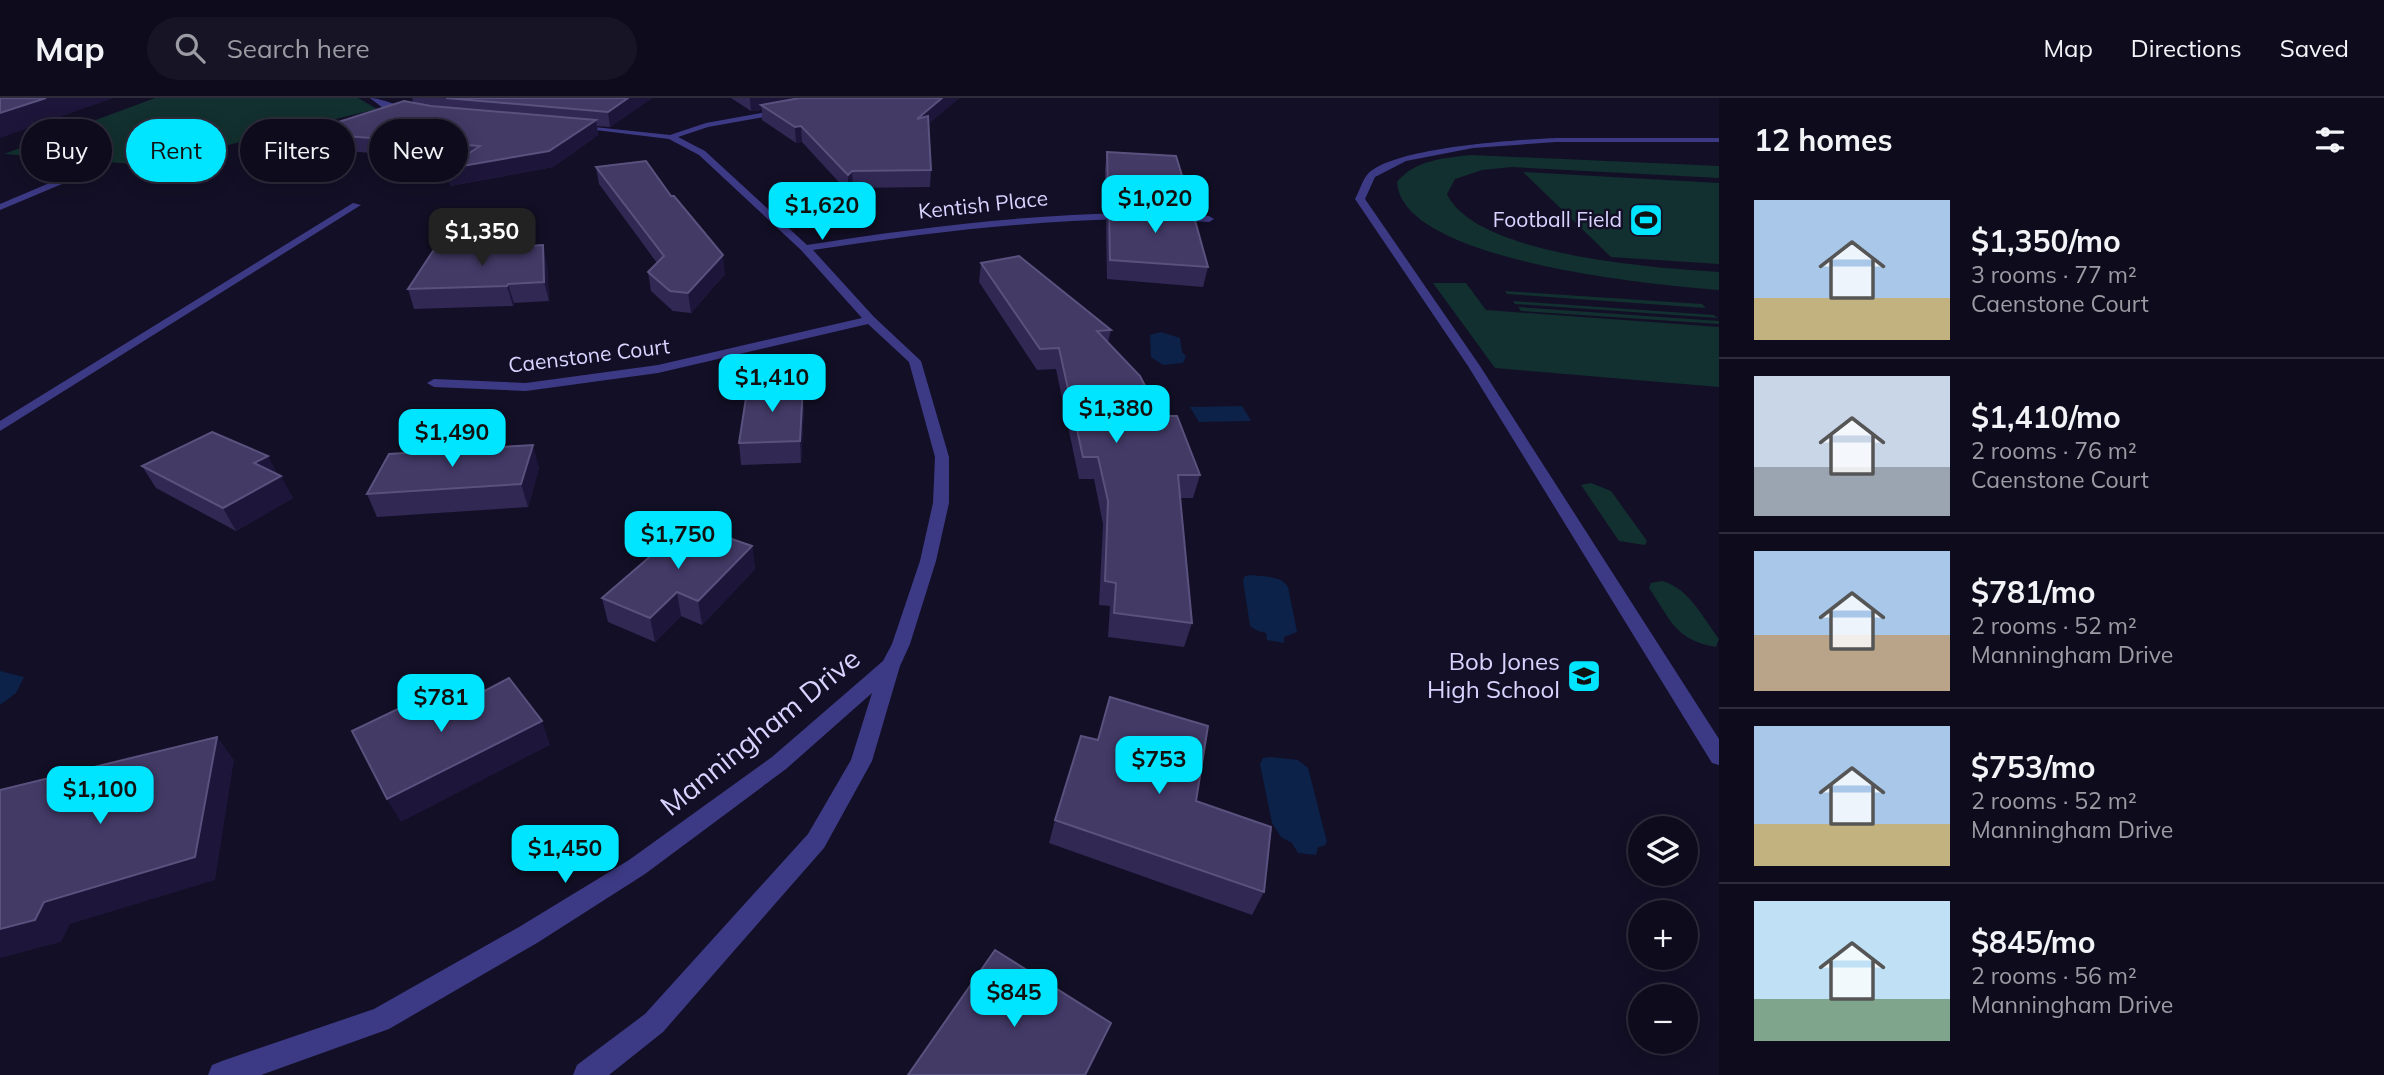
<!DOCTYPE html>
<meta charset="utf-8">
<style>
:root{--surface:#0e0b1c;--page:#171425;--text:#f1f3f6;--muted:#9b9ba3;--line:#2e2b3b;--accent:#00e5ff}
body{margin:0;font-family:Mulish,sans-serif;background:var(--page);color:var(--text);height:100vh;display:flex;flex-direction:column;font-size:26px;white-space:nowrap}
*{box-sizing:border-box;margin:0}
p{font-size:23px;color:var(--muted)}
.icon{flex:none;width:38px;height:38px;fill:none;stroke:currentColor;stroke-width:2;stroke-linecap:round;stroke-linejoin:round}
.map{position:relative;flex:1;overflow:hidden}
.details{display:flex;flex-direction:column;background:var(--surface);width:665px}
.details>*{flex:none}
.guide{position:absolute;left:21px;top:21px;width:665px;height:63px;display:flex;gap:14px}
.tools{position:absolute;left:1628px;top:718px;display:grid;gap:14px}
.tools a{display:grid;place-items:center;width:70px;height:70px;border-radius:50%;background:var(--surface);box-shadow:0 4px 18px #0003,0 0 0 2px var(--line);font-size:35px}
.price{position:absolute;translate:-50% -60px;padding:0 16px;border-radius:14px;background:var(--accent);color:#111;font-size:23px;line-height:46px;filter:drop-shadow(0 2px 4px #0008)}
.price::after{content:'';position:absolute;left:50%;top:42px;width:21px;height:16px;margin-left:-10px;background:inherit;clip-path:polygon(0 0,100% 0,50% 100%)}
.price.selected{background:#222;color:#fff}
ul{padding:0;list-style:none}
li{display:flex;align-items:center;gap:21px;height:175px;padding:0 35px}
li+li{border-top:2px solid var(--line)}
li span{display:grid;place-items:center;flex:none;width:196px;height:140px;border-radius:0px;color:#555}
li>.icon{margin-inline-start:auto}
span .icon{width:84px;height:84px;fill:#fffc;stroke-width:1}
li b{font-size:30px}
h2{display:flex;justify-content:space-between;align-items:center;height:84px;padding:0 35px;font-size:30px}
.chip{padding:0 24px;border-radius:32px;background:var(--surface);box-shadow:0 4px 18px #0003,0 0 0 2px var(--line);font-size:24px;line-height:63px}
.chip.selected{background:var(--accent);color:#111}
header{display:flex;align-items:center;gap:42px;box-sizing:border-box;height:98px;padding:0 35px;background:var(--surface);border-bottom:2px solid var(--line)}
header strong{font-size:33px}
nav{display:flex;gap:38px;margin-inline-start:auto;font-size:24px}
.search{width:490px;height:63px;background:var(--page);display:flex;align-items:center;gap:18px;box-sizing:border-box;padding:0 24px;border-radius:38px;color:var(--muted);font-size:26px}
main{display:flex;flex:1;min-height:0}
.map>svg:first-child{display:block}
.green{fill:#12302f}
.water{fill:#0c2248}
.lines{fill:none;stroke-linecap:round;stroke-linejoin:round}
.minor{fill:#3d3a85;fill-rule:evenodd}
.wall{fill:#312854}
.shaded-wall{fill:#1d163a}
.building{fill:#433a66;stroke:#5a527e;stroke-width:2}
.labels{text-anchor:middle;stroke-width:5;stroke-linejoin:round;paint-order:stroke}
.far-street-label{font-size:21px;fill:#d9d4ff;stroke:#130f26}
.far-poi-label{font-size:21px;fill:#d9d4ff;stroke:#130f26;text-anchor:end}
.poi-label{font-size:24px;fill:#d9d4ff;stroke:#130f26;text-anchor:end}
.near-street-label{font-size:28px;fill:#d9d4ff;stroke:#130f26}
</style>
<header>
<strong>Map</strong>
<div class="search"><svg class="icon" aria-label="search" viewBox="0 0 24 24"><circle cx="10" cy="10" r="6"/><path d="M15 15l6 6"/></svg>Search here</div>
<nav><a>Map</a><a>Directions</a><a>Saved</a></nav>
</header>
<main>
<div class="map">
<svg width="1719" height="977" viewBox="0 0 1719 977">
<rect width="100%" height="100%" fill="#130f26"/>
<g class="green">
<polygon points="155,0 358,0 377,11 146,67 4,56"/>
<path d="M1471 57 1719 68V80L1512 69 1482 72 1455 81 1447 96C1476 158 1657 170 1719 174V192C1657 187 1401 164 1397 84 1415 62 1444 60 1471 57Z"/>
<polygon points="1523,74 1719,85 1719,166 1611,159"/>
<polygon points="1433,185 1466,185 1486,212 1719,229 1719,289 1495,270"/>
<polygon points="1505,193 1702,206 1706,210 1507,196"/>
<polygon points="1513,203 1714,217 1718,220 1515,206"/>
<polygon points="1518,209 1719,223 1719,226 1521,213"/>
<polygon points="1591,385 1611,393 1647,443 1645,447 1619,443 1581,387"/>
<path d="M1662 483C1689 490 1703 520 1719 541L1716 549C1675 542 1671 522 1649 490L1651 485Z"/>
</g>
<g class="water">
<polygon points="1161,234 1180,240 1182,254 1186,258 1183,265 1163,267 1151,259 1150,237"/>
<polygon points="1242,308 1251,323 1199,324 1190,309"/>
<path d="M1251 477C1264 479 1281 477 1288 489L1297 534 1284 539V545L1267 542 1266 535 1258 533 1250 528 1243 482 1245 478Z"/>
<polygon points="0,573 24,579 16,595 0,607"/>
<polygon points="1270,659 1298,662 1308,670 1327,744 1324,748 1318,749 1316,757 1298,755 1292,745 1281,739 1272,725 1260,666 1263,660"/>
</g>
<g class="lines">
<g class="minor">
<path d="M370 0C380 0 403 9 412 13L408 15 383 10Z"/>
<path d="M783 11 786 15 708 29 678 39 705 53 807 147C914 130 1021 117 1129 115L1134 118 1129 121C1022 123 918 136 813 152L874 219 921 263 949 359V405L936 463 910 546 900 568 872 663 824 750 663 934 609 977H573L577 967 645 916 808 736 851 662 872 595 786 671 645 776 537 845 389 931 261 977H208L212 967 222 963 374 911 519 829 629 762 772 659 883 563 892 546 920 463 933 405 935 359 909 264 868 226 658 275 526 293 434 289 427 285 434 281 526 285 658 267 862 220 801 152 699 57 669 41 571 29 575 27 670 37 706 25Z"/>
<path d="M1556 40H1719V44H1556L1473 50 1406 63 1375 79 1365 101 1480 268 1719 641V667L1712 665 1468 268 1355 101C1359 94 1362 83 1367 77 1391 49 1518 42 1556 40Z"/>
<polygon points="59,81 64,84 62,86 0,112 0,106"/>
<polygon points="353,105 361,107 0,333 0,323"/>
<polygon points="1171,117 1209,118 1214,121 1209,124 1168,122 1168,118"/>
</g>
</g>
<g class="wall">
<polygon points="412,0 652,0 610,29 597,28 598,37 553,69 450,88 458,62 310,50 304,35 413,4"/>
<polygon points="731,0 959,0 929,25 931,72 930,89 853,90 848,94 802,44 796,45 762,22 762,12 751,13"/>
<polygon points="1107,54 1188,97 1185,108 1208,169 1203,189 1107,181 1106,125 1107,113 1105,113 1105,71"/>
<polygon points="596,69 725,176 691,215 673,213 651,193 648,174 657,165 599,86"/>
<polygon points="981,165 1111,232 1108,244 1161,318 1200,377 1193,400 1180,400 1192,525 1184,549 1108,539 1110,508 1099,507 1103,426 1094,381 1079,381 1056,271 1037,272 979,184"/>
<polygon points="547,166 549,203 514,205 513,208 414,211 408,191"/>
<polygon points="804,308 801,365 741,367 739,345"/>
<polygon points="142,368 277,376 293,400 236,433 156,390"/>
<polygon points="539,370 528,409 377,419 367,396"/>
<polygon points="752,448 755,471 702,527 681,518 655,544 608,524 602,500"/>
<polygon points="1196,703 1264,794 1252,817 1049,745 1055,722"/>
</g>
<g class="shaded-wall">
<polygon points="46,0 114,0 0,40 0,15"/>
<polygon points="628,0 652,0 610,29 608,14"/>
<polygon points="750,0 842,0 761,7 762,12 751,13"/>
<polygon points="942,0 959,0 916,36 917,21"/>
<polygon points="596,22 598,37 553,69 450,88 445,71"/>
<polygon points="801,28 802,44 796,45 795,29"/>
<polygon points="852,73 853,90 848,94 848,77"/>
<polygon points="543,147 547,166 549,203 544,184"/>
<polygon points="723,157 725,176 691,215 688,195"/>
<polygon points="508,186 514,205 513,208 507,188"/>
<polygon points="803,286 804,308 801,365 800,343"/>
<polygon points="533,347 539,370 528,409 521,386"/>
<polygon points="268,358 279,379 281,378 293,400 236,433 223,410 254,365"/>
<polygon points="752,448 755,471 702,527 698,503"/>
<polygon points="677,494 681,518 655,544 650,520"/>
<polygon points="542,623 550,647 401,724 387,701"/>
<polygon points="217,639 234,662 215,782 70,826 61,844 0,860 0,831 44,804"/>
<polygon points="1111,925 1102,946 1087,977 1085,977"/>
</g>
<g class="building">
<polygon points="0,0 46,0 0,15"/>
<polygon points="446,0 628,0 608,14"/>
<polygon points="800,0 942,0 917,21 928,18 931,72 852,73 848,77 801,28 795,29 761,7"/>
<polygon points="404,3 431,8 596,22 549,53 445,71 480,48 304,35"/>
<polygon points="1107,54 1176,58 1188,97 1108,96"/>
<polygon points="646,63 671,98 674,98 723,157 688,195 670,193 648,174 664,158 596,69"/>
<polygon points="1109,107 1191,108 1208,169 1110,162"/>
<polygon points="543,147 544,184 508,186 507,188 408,191 433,153"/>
<polygon points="1019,158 1111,232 1097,233 1140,278 1161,318 1177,318 1200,377 1178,377 1192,525 1114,515 1116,485 1105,483 1108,403 1098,359 1083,359 1059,250 1040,251 981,165"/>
<polygon points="803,286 800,343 739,345 748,287"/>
<polygon points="212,334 268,358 254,365 281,378 223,410 142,368"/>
<polygon points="533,347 521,386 367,396 389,356"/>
<polygon points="688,426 752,448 698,503 677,494 650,520 602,500"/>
<polygon points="509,580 542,623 387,701 352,633 446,588 460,606"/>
<polygon points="1110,599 1208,628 1196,703 1271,729 1264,794 1055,722 1081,638 1098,642"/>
<polygon points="217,639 195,759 44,804 35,822 0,831 0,692"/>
<polygon points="995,852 1111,925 1085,977 908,977"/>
</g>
<defs>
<g id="stadium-square" transform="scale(1.75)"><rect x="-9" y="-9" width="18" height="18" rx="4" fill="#00e5ff" stroke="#130f26"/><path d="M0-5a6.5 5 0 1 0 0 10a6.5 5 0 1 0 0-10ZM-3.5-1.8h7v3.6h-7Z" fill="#111"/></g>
<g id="school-square" transform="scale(1.75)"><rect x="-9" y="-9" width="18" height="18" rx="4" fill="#00e5ff" stroke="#130f26"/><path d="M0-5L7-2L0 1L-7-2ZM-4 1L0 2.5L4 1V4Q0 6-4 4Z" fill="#111"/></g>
</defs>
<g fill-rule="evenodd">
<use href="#stadium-square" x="1646" y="122"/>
<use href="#school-square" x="1584" y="578"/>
</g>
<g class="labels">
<g class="far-street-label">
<text transform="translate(983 107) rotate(-6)" y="7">Kentish Place</text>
<text transform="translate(589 258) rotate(-7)" y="7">Caenstone Court</text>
</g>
<g class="far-poi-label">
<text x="1622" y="129">Football Field</text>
</g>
<g class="poi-label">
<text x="1560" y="572">Bob Jones<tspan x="1560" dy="28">High School</tspan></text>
</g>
<g class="near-street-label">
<text transform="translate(760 634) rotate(-39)" y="10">Manningham Drive</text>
</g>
</g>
</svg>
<div class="tools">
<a><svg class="icon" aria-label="layers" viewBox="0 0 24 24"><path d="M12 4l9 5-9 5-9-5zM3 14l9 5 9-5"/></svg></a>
<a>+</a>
<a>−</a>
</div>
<b class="price" style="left:1155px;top:137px">$1,020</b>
<b class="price" style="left:822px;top:144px">$1,620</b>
<b class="price selected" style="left:482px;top:170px">$1,350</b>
<b class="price" style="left:772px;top:316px">$1,410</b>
<b class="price" style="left:1116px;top:347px">$1,380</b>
<b class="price" style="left:452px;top:371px">$1,490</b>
<b class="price" style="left:678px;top:473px">$1,750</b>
<b class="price" style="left:441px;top:636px">$781</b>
<b class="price" style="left:1159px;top:698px">$753</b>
<b class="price" style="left:100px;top:728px">$1,100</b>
<b class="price" style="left:565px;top:787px">$1,450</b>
<b class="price" style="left:1014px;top:931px">$845</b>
<div class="guide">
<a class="chip">Buy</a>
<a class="chip selected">Rent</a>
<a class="chip">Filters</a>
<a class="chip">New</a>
</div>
</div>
<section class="details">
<h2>12 homes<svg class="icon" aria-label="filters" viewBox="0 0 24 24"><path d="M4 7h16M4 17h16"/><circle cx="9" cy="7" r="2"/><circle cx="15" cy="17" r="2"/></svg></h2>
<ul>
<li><span style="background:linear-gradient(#a9c7e8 70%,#c2b280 0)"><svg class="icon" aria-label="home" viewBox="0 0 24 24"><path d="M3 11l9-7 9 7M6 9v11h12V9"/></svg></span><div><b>$1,350/mo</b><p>3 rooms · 77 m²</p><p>Caenstone Court</p></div></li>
<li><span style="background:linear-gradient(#c9d6e8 65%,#9aa5b1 0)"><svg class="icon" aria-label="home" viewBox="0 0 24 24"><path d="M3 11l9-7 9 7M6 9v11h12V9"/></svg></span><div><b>$1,410/mo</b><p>2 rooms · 76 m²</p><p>Caenstone Court</p></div></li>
<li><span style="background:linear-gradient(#a9c7e8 60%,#b9a48a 0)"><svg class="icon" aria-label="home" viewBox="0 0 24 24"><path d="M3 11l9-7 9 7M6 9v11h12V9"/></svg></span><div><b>$781/mo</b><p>2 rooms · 52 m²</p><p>Manningham Drive</p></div></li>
<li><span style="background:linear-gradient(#a9c7e8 70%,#c2b280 0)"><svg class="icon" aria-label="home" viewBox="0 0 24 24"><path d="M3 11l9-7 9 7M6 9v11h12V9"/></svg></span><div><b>$753/mo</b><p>2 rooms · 52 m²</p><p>Manningham Drive</p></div></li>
<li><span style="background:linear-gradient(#bfe0f5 70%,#7fa58c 0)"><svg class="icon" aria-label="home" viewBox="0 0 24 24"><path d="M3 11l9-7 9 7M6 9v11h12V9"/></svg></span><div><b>$845/mo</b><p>2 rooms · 56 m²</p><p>Manningham Drive</p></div></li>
</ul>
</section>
</main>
